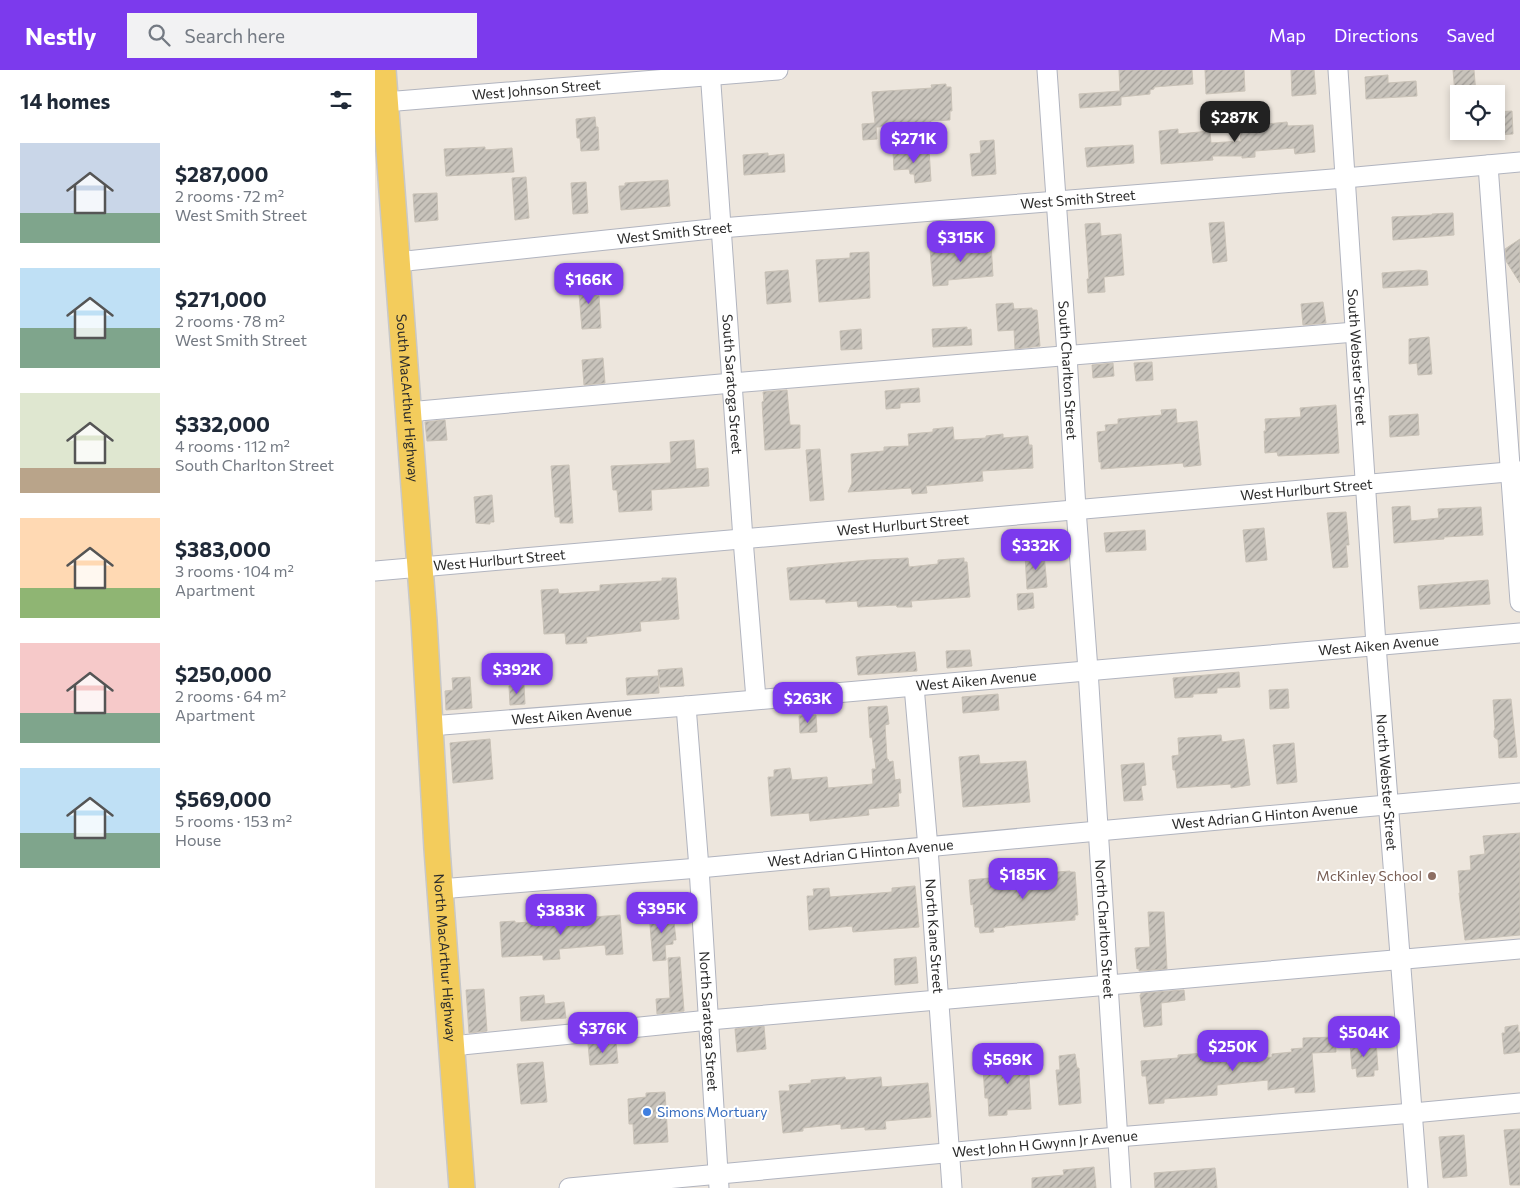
<!DOCTYPE html>
<meta charset="utf-8">
<style>
:root{--surface:#fff;--page:#f2f2f3;--text:#1f2937;--muted:#747a83;--accent:#7c3aed}
body{margin:0;font-family:Commissioner,sans-serif;background:var(--page);color:var(--text);height:100vh;display:flex;flex-direction:column;font-size:19px;white-space:nowrap}
*{box-sizing:border-box;margin:0}
p{font-size:16px;color:var(--muted)}
.icon{flex:none;width:28px;height:28px;fill:none;stroke:currentColor;stroke-width:2;stroke-linecap:round;stroke-linejoin:round}
.map{position:relative;flex:1;overflow:hidden}
.sheet{display:flex;flex-direction:column;background:var(--surface);width:375px}
.sheet>*{flex:none}
.buttons{position:absolute;left:1075px;top:15px;display:grid;gap:10px}
.buttons a{display:grid;place-items:center;width:55px;height:55px;border-radius:0px;background:var(--surface);box-shadow:0 2px 8px #0003;font-size:25px}
.price{position:absolute;translate:-50% -42px;padding:0 11px;border-radius:10px;background:var(--accent);color:#fff;font-size:16px;line-height:32px;filter:drop-shadow(0 1px 2px #0008)}
.price::after{content:'';position:absolute;left:50%;top:30px;width:15px;height:11px;margin-left:-8px;background:inherit;clip-path:polygon(0 0,100% 0,50% 100%)}
.price.selected{background:#222;color:#fff}
ul{padding:0;list-style:none}
li{display:flex;align-items:center;gap:15px;height:125px;padding:0 20px}
li span{display:grid;place-items:center;flex:none;width:140px;height:100px;border-radius:0px;color:#555}
li>.icon{margin-inline-start:auto}
span .icon{width:60px;height:60px;fill:#fffc;stroke-width:1}
li b{font-size:21px}
h2{display:flex;justify-content:space-between;align-items:center;height:60px;padding:0 20px;font-size:21px}
header{display:flex;align-items:center;gap:30px;box-sizing:border-box;height:70px;padding:0 25px;background:var(--accent);color:#fff}
header strong{font-size:24px}
nav{display:flex;gap:28px;margin-inline-start:auto;font-size:18px}
.search{width:350px;height:45px;background:var(--page);display:flex;align-items:center;gap:12px;box-sizing:border-box;padding:0 18px;border-radius:0px;color:var(--muted);font-size:19px}
main{display:flex;flex:1;min-height:0}
.map>svg:first-child{display:block}
.building{fill:url(#building-hatch);stroke:#c9c2b7}
.lines{fill:none;stroke-linecap:round;stroke-linejoin:round}
.minor-casing{stroke:#b1b4bf;stroke-width:21}
.major-casing{stroke:#c8c8c8;stroke-width:28}
.minor{stroke:#fff;stroke-width:19}
.major{stroke:#f3cc5c;stroke-width:25}
.education-dot{fill:#8d6e63;stroke:#fff;stroke-width:2}
.shop-dot{fill:#3f7fe0;stroke:#fff;stroke-width:2}
.labels{text-anchor:middle;stroke-width:4;stroke-linejoin:round;paint-order:stroke}
.street-label{font-size:14px;fill:#2b2b2b;stroke:#fff}
.education-label{font-size:14px;fill:#785e54;stroke:#fff;text-anchor:end}
.shop-label{font-size:14px;fill:#366cbe;stroke:#fff;text-anchor:start}
</style>
<header>
<strong>Nestly</strong>
<div class="search"><svg class="icon" aria-label="search" viewBox="0 0 24 24"><circle cx="10" cy="10" r="6"/><path d="M15 15l6 6"/></svg>Search here</div>
<nav><a>Map</a><a>Directions</a><a>Saved</a></nav>
</header>
<main>
<section class="sheet">
<h2>14 homes<svg class="icon" aria-label="filters" viewBox="0 0 24 24"><path d="M4 7h16M4 17h16"/><circle cx="9" cy="7" r="2"/><circle cx="15" cy="17" r="2"/></svg></h2>
<ul>
<li><span style="background:linear-gradient(#c9d6e8 70%,#7fa58c 0)"><svg class="icon" aria-label="home" viewBox="0 0 24 24"><path d="M3 11l9-7 9 7M6 9v11h12V9"/></svg></span><div><b>$287,000</b><p>2 rooms · 72 m²</p><p>West Smith Street</p></div></li>
<li><span style="background:linear-gradient(#bfe0f5 60%,#7fa58c 0)"><svg class="icon" aria-label="home" viewBox="0 0 24 24"><path d="M3 11l9-7 9 7M6 9v11h12V9"/></svg></span><div><b>$271,000</b><p>2 rooms · 78 m²</p><p>West Smith Street</p></div></li>
<li><span style="background:linear-gradient(#dfe7d0 75%,#b9a48a 0)"><svg class="icon" aria-label="home" viewBox="0 0 24 24"><path d="M3 11l9-7 9 7M6 9v11h12V9"/></svg></span><div><b>$332,000</b><p>4 rooms · 112 m²</p><p>South Charlton Street</p></div></li>
<li><span style="background:linear-gradient(#ffd9b3 70%,#8fb573 0)"><svg class="icon" aria-label="home" viewBox="0 0 24 24"><path d="M3 11l9-7 9 7M6 9v11h12V9"/></svg></span><div><b>$383,000</b><p>3 rooms · 104 m²</p><p>Apartment</p></div></li>
<li><span style="background:linear-gradient(#f6c9c9 70%,#7fa58c 0)"><svg class="icon" aria-label="home" viewBox="0 0 24 24"><path d="M3 11l9-7 9 7M6 9v11h12V9"/></svg></span><div><b>$250,000</b><p>2 rooms · 64 m²</p><p>Apartment</p></div></li>
<li><span style="background:linear-gradient(#bfe0f5 65%,#7fa58c 0)"><svg class="icon" aria-label="home" viewBox="0 0 24 24"><path d="M3 11l9-7 9 7M6 9v11h12V9"/></svg></span><div><b>$569,000</b><p>5 rooms · 153 m²</p><p>House</p></div></li>
</ul>
</section>
<div class="map">
<svg width="1145" height="1118" viewBox="0 0 1145 1118">
<defs>
<pattern id="building-hatch" width="6" height="6" patternUnits="userSpaceOnUse" patternTransform="scale(1.25)"><rect width="6" height="6" fill="#c9c4bc"/><path d="M-1 1l2-2M0 6l6-6M5 7l2-2" fill="none" stroke="#a39f99"/></pattern>
</defs>
<rect width="100%" height="100%" fill="#ede6dd"/>
<g class="building">
<polygon points="744,0 817,0 818,14 779,17 779,19 775,20 775,24 746,27 746,35 705,38 704,24 745,21"/>
<polygon points="830,0 869,0 870,21 831,24"/>
<polygon points="916,0 939,0 941,24 917,26"/>
<polygon points="1078,0 1099,0 1101,24 1080,24"/>
<polygon points="1013,5 1013,13 1041,11 1042,26 991,29 990,7"/>
<polygon points="571,14 571,17 576,17 577,41 575,41 575,50 556,51 556,54 501,57 502,69 488,70 487,54 500,53 497,22 557,18 556,15"/>
<polygon points="1137,41 1138,64 1121,65 1121,42"/>
<polygon points="220,47 221,57 223,57 224,80 206,81 205,68 202,68 201,49"/>
<polygon points="912,52 913,56 938,55 940,82 920,84 919,78 880,81 880,87 867,88 867,86 837,86 838,90 786,94 784,61 803,59 803,64 835,61 836,73 866,71 865,61 872,60 872,56"/>
<polygon points="619,70 621,104 597,106 595,84 606,83 605,71"/>
<polygon points="758,75 759,93 712,97 710,78"/>
<polygon points="110,77 110,80 137,78 139,102 71,106 69,79"/>
<polygon points="554,79 556,111 540,113 539,104 535,104 534,99 519,100 518,82"/>
<polygon points="393,83 393,86 409,84 410,102 369,105 368,85"/>
<polygon points="151,107 154,148 140,150 137,108"/>
<polygon points="293,110 295,136 246,140 244,116 250,116 250,113"/>
<polygon points="211,112 213,143 198,144 196,113"/>
<polygon points="62,123 63,150 40,152 38,124"/>
<polygon points="1078,143 1079,165 1018,170 1017,147 1057,145 1057,144"/>
<polygon points="849,152 852,191 838,193 834,153"/>
<polygon points="725,153 726,166 746,164 749,205 729,207 730,222 713,223 712,209 714,209 710,154"/>
<polygon points="1145,169 1145,213 1131,191 1130,179"/>
<polygon points="616,173 618,206 573,210 573,215 558,216 555,179 594,177 594,174"/>
<polygon points="494,182 495,228 444,232 441,190 475,188 475,183"/>
<polygon points="413,200 416,232 392,234 390,202"/>
<polygon points="1044,200 1052,201 1053,215 1008,218 1007,203"/>
<polygon points="221,210 221,226 224,226 226,258 207,259 203,212"/>
<polygon points="948,232 951,253 928,255 926,234"/>
<polygon points="638,233 639,239 657,238 657,240 662,240 665,276 640,279 639,260 623,261 621,234"/>
<polygon points="592,257 592,260 596,259 597,275 558,277 557,259"/>
<polygon points="486,259 487,279 466,280 465,261"/>
<polygon points="1054,267 1057,304 1043,305 1042,293 1034,294 1034,269"/>
<polygon points="228,288 230,313 209,315 207,290"/>
<polygon points="777,292 778,310 761,311 759,293"/>
<polygon points="738,293 739,306 718,308 717,295"/>
<polygon points="544,318 545,332 525,333 525,338 511,339 510,321"/>
<polygon points="412,320 415,355 425,355 425,378 390,380 387,332 389,331 388,322"/>
<polygon points="961,335 964,383 903,386 902,382 890,383 889,361 891,361 890,349 926,347 925,338"/>
<polygon points="801,339 802,353 822,351 826,395 809,397 808,393 726,399 726,392 724,392 722,362 731,361 730,355 743,354 743,349 787,345 786,340"/>
<polygon points="1043,344 1044,365 1015,367 1014,346"/>
<polygon points="70,350 72,370 52,371 50,352"/>
<polygon points="578,357 579,370 611,368 611,366 628,364 628,368 653,366 654,375 657,375 658,398 607,401 608,411 551,416 552,423 537,424 536,418 473,422 477,413 476,384 509,381 509,377 534,376 533,364 558,362 558,359"/>
<polygon points="319,370 321,399 333,398 334,416 276,420 277,440 244,442 242,420 238,420 236,396 296,393 295,372"/>
<polygon points="445,379 449,430 435,431 431,380"/>
<polygon points="194,395 198,453 185,453 185,447 180,447 176,396"/>
<polygon points="117,425 119,452 115,452 115,454 101,453 99,427"/>
<polygon points="1035,436 1036,451 1064,448 1063,439 1106,437 1108,465 1069,467 1069,469 1019,473 1017,437"/>
<polygon points="971,442 974,475 971,475 973,497 958,498 952,443"/>
<polygon points="889,458 892,490 871,492 868,460"/>
<polygon points="770,460 771,480 731,482 729,463"/>
<polygon points="669,484 672,517 652,519 650,485"/>
<polygon points="533,488 534,497 563,494 563,490 589,488 589,492 592,492 595,527 536,531 537,537 522,537 521,535 483,537 482,531 451,533 450,529 415,530 412,498 493,490"/>
<polygon points="287,508 301,508 304,549 265,552 266,561 211,567 212,573 191,574 190,563 169,564 166,520 183,519 184,524 225,521 225,515 287,511"/>
<polygon points="1113,510 1115,534 1045,539 1043,516"/>
<polygon points="658,523 659,538 643,540 642,524"/>
<polygon points="595,580 597,596 572,598 571,581"/>
<polygon points="540,582 542,601 483,605 481,587"/>
<polygon points="307,598 309,616 285,617 283,600"/>
<polygon points="864,602 865,617 842,618 842,623 818,624 818,627 800,628 798,608"/>
<polygon points="283,606 284,623 252,625 251,608"/>
<polygon points="95,607 97,638 71,640 70,621 78,620 77,608"/>
<polygon points="149,615 150,634 135,635 134,616"/>
<polygon points="913,619 914,638 895,639 894,620"/>
<polygon points="623,624 624,640 588,643 587,627"/>
<polygon points="1136,629 1142,687 1124,688 1123,670 1119,667 1119,661 1120,659 1118,630"/>
<polygon points="512,636 514,654 510,655 512,689 513,689 514,692 518,691 520,710 525,709 526,723 523,723 524,736 493,739 494,745 435,751 434,743 396,746 393,707 399,707 399,700 415,698 417,710 452,707 453,718 498,714 497,699 501,699 497,667 495,668 493,637"/>
<polygon points="441,645 442,662 425,663 424,646"/>
<polygon points="846,665 847,672 869,669 875,715 856,718 856,714 802,718 800,700 798,700 797,686 804,685 803,668"/>
<polygon points="115,669 118,709 78,713 75,673"/>
<polygon points="919,673 922,712 902,714 898,675"/>
<polygon points="604,685 605,694 651,691 655,732 588,737 584,687"/>
<polygon points="769,693 771,715 766,716 768,730 749,731 746,695"/>
<polygon points="1145,763 1145,865 1090,870 1084,823 1085,823 1083,801 1096,800 1095,786 1110,784 1108,766"/>
<polygon points="695,801 695,802 700,802 703,845 700,845 700,850 630,856 630,857 618,858 619,862 605,863 604,857 600,857 598,834 596,835 594,810 615,808 614,805 632,803 633,806"/>
<polygon points="540,816 544,857 478,862 477,856 434,860 432,826 439,826 438,819 454,818 455,827 517,822 517,818"/>
<polygon points="773,842 789,842 792,899 764,901 764,898 762,899 760,878 775,877"/>
<polygon points="289,843 289,844 298,843 301,870 298,870 298,874 290,875 291,890 278,891 274,844"/>
<polygon points="205,845 205,848 245,845 248,884 231,885 230,875 184,879 185,889 168,890 168,885 127,887 125,852 140,851 140,853 186,850 185,846"/>
<polygon points="305,887 309,941 282,944 281,929 295,928 293,888"/>
<polygon points="541,887 543,913 520,915 519,889"/>
<polygon points="109,919 112,961 94,963 91,920"/>
<polygon points="809,920 810,930 786,933 787,955 769,957 765,925 766,925 766,923"/>
<polygon points="169,925 170,934 189,932 191,948 146,951 145,927"/>
<polygon points="1143,955 1143,962 1145,962 1145,982 1129,984 1127,963 1130,963 1130,957"/>
<polygon points="389,956 391,979 362,982 360,959"/>
<polygon points="960,967 961,982 937,983 940,1022 920,1023 920,1017 893,1020 893,1010 842,1015 842,1025 789,1029 789,1033 774,1034 771,1006 767,1006 766,991 803,988 803,985 831,983 831,986 839,986 840,992 897,987 897,984 917,982 916,979 928,978 928,968"/>
<polygon points="1001,971 1003,1000 999,1000 999,1006 982,1007 981,998 977,999 975,974"/>
<polygon points="241,972 243,993 215,995 213,974"/>
<polygon points="700,984 702,998 704,998 706,1033 684,1035 681,1000 685,1000 684,986"/>
<polygon points="648,985 648,988 653,988 656,1039 632,1040 632,1045 614,1046 613,1028 610,1028 608,998 619,997 619,989 632,988 632,986"/>
<polygon points="168,992 172,1032 146,1034 142,994"/>
<polygon points="470,1007 471,1010 506,1007 507,1017 553,1013 556,1047 510,1051 511,1059 490,1060 490,1057 466,1059 466,1054 428,1058 428,1061 408,1063 404,1021 415,1021 414,1015 436,1013 436,1010"/>
<polygon points="290,1022 293,1072 259,1074 258,1054 254,1054 253,1029 271,1027 271,1023"/>
<polygon points="1145,1059 1145,1115 1135,1115 1129,1060"/>
<polygon points="1089,1065 1092,1106 1068,1108 1064,1067"/>
<polygon points="719,1097 721,1118 657,1118 657,1108 689,1105 688,1100"/>
<polygon points="840,1098 842,1118 780,1118 779,1103"/>
</g>
<g class="lines">
<g class="minor-casing">
<g id="minor">
<path id="s1" d="M335 0 368 469 381 629"/>
<path id="s2" d="M672 0 692 285 701 439 713 600 746 1118"/>
<path id="s3" d="M963 0 1001 575 1043 1118"/>
<path id="s4" d="M10 32 403 0"/>
<polyline points="1113,95 1145,532"/>
<path id="s5" d="M22 192 346 158 970 108 1145 92"/>
<polyline points="33,342 357,313 980,262"/>
<path id="s6" d="M0 501 1145 401"/>
<path id="s7" d="M539 616 553 778 577 1118"/>
<path id="s8" d="M311 636 324 798 344 1118"/>
<path id="s9" d="M55 656 311 636 1145 563"/>
<path id="s10" d="M65 819 324 798 723 761 1145 723"/>
<polyline points="77,976 334,950 1145,879"/>
<path id="s11" d="M194 1118 742 1067 1038 1043 1145 1033"/>
</g>
</g>
<g class="major-casing">
<g id="major">
<path id="s12" d="M8 0 49 551 62 779 87 1118"/>
</g>
</g>
<use href="#minor" class="minor"/>
<use href="#major" class="major"/>
</g>
<circle class="education-dot" cx="1057" cy="806" r="5"/>
<circle class="shop-dot" cx="272" cy="1042" r="5"/>
<g class="labels">
<g class="street-label">
<text dy="5" stroke="none"><textPath href="#s4" startOffset="152">West Johnson Street</textPath></text>
<text dy="5" stroke="none"><textPath href="#s5" startOffset="684">West Smith Street</textPath></text>
<text dy="5" stroke="none"><textPath href="#s5" startOffset="279">West Smith Street</textPath></text>
<text dy="5" stroke="none"><textPath href="#s3" startOffset="288">South Webster Street</textPath></text>
<text dy="5" stroke="none"><textPath href="#s2" startOffset="301">South Charlton Street</textPath></text>
<text dy="5" stroke="none"><textPath href="#s1" startOffset="315">South Saratoga Street</textPath></text>
<text dy="5" stroke="none"><textPath href="#s12" startOffset="329">South MacArthur Highway</textPath></text>
<text dy="5" stroke="none"><textPath href="#s6" startOffset="935">West Hurlburt Street</textPath></text>
<text dy="5" stroke="none"><textPath href="#s6" startOffset="530">West Hurlburt Street</textPath></text>
<text dy="5" stroke="none"><textPath href="#s6" startOffset="125">West Hurlburt Street</textPath></text>
<text dy="5" stroke="none"><textPath href="#s9" startOffset="952">West Aiken Avenue</textPath></text>
<text dy="5" stroke="none"><textPath href="#s9" startOffset="548">West Aiken Avenue</textPath></text>
<text dy="5" stroke="none"><textPath href="#s9" startOffset="142">West Aiken Avenue</textPath></text>
<text dy="5" stroke="none"><textPath href="#s3" startOffset="714">North Webster Street</textPath></text>
<text dy="5" stroke="none"><textPath href="#s10" startOffset="828">West Adrian G Hinton Avenue</textPath></text>
<text dy="5" stroke="none"><textPath href="#s10" startOffset="422">West Adrian G Hinton Avenue</textPath></text>
<text dy="5" stroke="none"><textPath href="#s2" startOffset="861">North Charlton Street</textPath></text>
<text dy="5" stroke="none"><textPath href="#s7" startOffset="251">North Kane Street</textPath></text>
<text dy="5" stroke="none"><textPath href="#s12" startOffset="890">North MacArthur Highway</textPath></text>
<text dy="5" stroke="none"><textPath href="#s8" startOffset="316">North Saratoga Street</textPath></text>
<text dy="5" stroke="none"><textPath href="#s11" startOffset="478">West John H Gwynn Jr Avenue</textPath></text>
</g>
<g class="education-label">
<text x="1047" y="811">McKinley School</text>
</g>
<g class="shop-label">
<text x="282" y="1047">Simons Mortuary</text>
</g>
</g>
</svg>
<div class="buttons">
<a><svg class="icon" aria-label="locate" viewBox="0 0 24 24"><circle cx="12" cy="12" r="6"/><path d="M12 2v4M12 18v4M2 12h4M18 12h4"/></svg></a>
</div>
<b class="price selected" style="left:860px;top:73px">$287K</b>
<b class="price" style="left:539px;top:94px">$271K</b>
<b class="price" style="left:586px;top:193px">$315K</b>
<b class="price" style="left:214px;top:235px">$166K</b>
<b class="price" style="left:661px;top:501px">$332K</b>
<b class="price" style="left:142px;top:625px">$392K</b>
<b class="price" style="left:433px;top:654px">$263K</b>
<b class="price" style="left:648px;top:830px">$185K</b>
<b class="price" style="left:287px;top:864px">$395K</b>
<b class="price" style="left:186px;top:866px">$383K</b>
<b class="price" style="left:228px;top:984px">$376K</b>
<b class="price" style="left:989px;top:988px">$504K</b>
<b class="price" style="left:858px;top:1002px">$250K</b>
<b class="price" style="left:633px;top:1015px">$569K</b>
</div>
</main>
